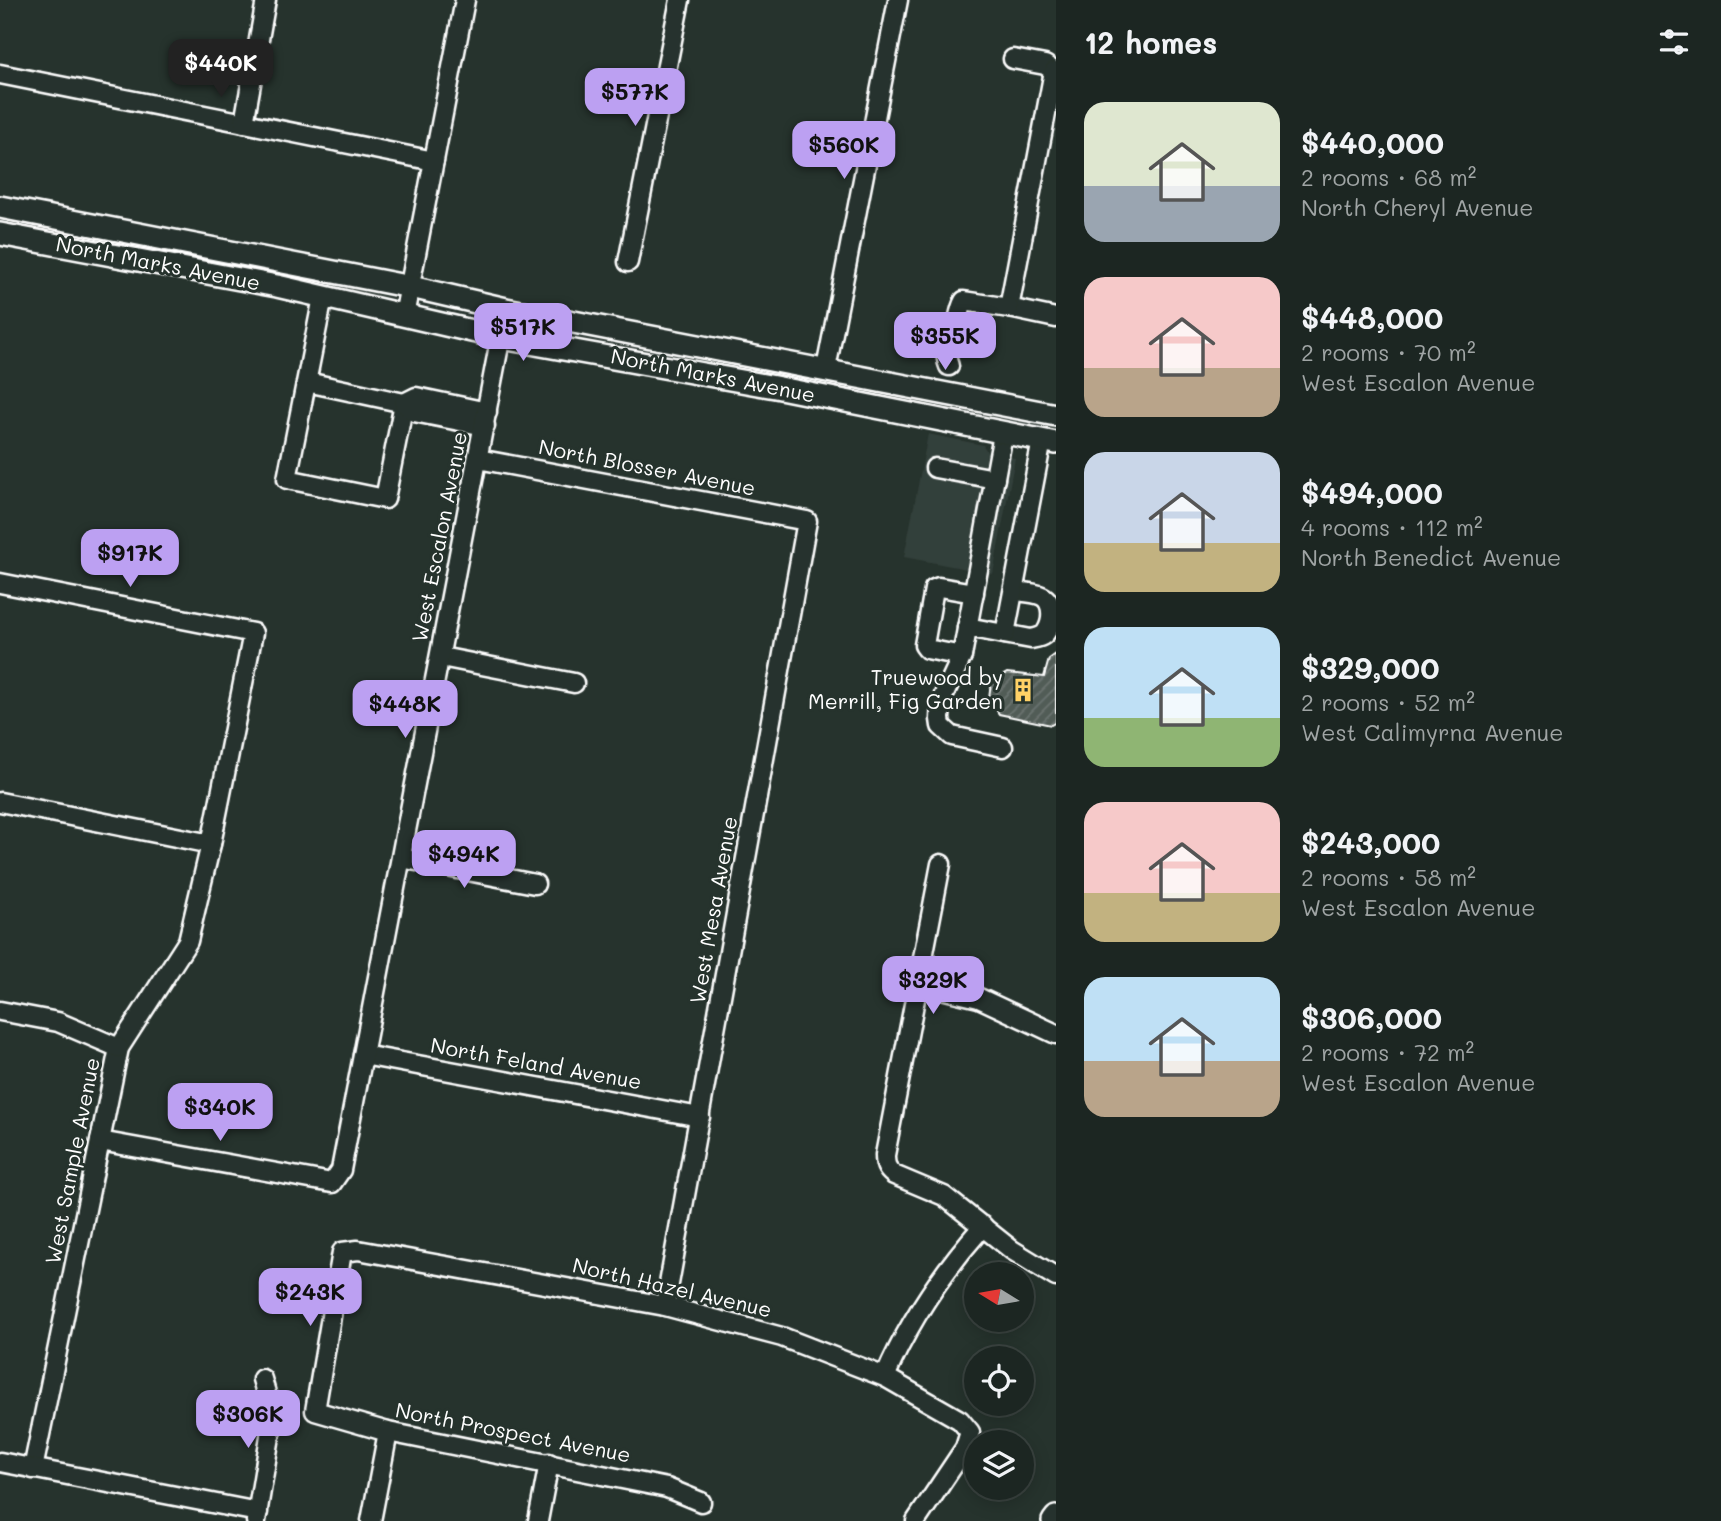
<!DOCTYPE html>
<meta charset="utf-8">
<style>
:root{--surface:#1c2622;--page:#252e2a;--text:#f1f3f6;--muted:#a0a5a5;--line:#3a4340;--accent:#bca0f2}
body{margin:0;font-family:Mali,sans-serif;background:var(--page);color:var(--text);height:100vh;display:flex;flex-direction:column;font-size:26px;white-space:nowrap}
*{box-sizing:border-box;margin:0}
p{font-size:23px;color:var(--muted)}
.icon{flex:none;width:38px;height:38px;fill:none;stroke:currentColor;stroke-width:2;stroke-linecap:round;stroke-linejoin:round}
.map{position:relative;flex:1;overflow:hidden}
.details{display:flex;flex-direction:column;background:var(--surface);width:665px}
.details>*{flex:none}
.needle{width:46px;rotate:281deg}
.tools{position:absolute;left:964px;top:1262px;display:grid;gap:14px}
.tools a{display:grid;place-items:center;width:70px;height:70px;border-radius:50%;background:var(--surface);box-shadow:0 4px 18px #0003,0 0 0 2px var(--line);font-size:35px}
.price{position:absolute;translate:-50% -60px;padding:0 16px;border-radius:14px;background:var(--accent);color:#111;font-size:23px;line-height:46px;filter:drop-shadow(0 2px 4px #0008)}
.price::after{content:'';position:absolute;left:50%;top:42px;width:21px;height:16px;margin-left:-10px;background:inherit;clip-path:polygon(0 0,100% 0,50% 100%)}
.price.on{background:#222;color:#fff}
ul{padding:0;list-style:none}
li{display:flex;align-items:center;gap:21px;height:175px;padding:0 28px}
li span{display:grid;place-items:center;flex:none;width:196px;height:140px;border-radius:21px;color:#555}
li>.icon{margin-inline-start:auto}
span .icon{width:84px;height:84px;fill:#fffc;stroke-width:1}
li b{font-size:30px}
h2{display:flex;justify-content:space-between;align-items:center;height:84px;padding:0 28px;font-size:30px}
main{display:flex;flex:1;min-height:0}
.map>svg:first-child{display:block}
.built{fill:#333f3a}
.building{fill:url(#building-hatch);stroke:#fff;stroke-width:2}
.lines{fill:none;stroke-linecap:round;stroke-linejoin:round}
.minor-casing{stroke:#fff;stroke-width:23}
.major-casing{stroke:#fff;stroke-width:26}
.minor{stroke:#26332d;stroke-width:18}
.major{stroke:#26332d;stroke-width:21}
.labels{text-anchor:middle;stroke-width:6;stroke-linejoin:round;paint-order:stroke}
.street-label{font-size:21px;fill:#fff;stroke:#26332d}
.poi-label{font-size:21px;fill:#fff;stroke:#26332d;text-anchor:end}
</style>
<main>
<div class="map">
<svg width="1056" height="1521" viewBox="0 0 1056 1521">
<defs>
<pattern id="building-hatch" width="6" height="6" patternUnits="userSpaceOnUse" patternTransform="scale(1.75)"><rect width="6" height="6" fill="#515c57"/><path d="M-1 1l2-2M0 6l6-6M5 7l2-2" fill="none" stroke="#6b7470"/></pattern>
</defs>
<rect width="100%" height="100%" fill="#26332d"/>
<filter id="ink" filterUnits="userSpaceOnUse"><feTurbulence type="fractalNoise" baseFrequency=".0143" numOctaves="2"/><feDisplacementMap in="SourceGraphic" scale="14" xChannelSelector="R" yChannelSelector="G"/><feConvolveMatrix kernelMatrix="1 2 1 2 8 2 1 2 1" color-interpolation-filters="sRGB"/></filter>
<g filter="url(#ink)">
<polygon class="built" points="928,434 983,445 988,453 1015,458 993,574 904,557"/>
<polygon class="building" points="1056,654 1056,722 1051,725 999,714 989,698 991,682 1007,673 1044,677 1049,659"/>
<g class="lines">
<g class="minor-casing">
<g id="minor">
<polyline points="1013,59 1045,65 1054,71"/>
<polyline points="1056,71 1054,71 1009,308 1056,318"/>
<polyline points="0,74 434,161"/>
<polyline points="244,123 266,0"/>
<polyline points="628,262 680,0"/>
<polyline points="404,316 465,0"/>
<path d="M949 366C942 349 951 343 956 329 959 320 959 310 964 301L1009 308"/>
<polyline points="826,369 898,0"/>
<polyline points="307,382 404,403 385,499 287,479 323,297"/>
<polyline points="485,426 414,412 404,403 416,397 487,412"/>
<polyline points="478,459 807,521 665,1306"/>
<polyline points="935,468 995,479"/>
<polyline points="0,583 253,633 211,844 188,941 119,1048 33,1469"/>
<path d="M967 627 1031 639C1036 638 1043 637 1046 632 1053 622 1054 602 1042 596 1034 592 1022 592 1014 591"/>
<polyline points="1005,634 1042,440"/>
<polyline points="962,656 927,649 924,645 934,589 939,587 974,593"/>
<polyline points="441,657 574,683"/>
<polyline points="1003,747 952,736 941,726 940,719 941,701 962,656 1003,434"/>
<polyline points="0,802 211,844"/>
<polyline points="401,858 535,884"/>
<path d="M941 864 885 1155C885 1164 886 1169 894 1175L944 1196 1012 1250 1056 1277"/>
<polyline points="920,984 979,998 1056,1034"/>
<polyline points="0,1011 58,1022 119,1048"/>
<polyline points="363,1055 700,1117"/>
<polyline points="100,1141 332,1183 341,1170 506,309"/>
<path d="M885 1377C909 1321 942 1272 983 1226"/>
<polyline points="0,1462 258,1512"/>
<polyline points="701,1502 667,1488 388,1432 315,1411 342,1252 358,1250 665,1306 782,1337 885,1377 960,1420 970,1432 965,1448 916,1521"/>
<polyline points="256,1521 273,1418 262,1379"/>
<polyline points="371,1521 388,1432"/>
<polyline points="538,1521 549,1463"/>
</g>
</g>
<g class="major-casing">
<g id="major">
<polyline points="0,207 411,287 506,309 1056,415"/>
<polyline points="0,234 277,286 502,338 775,387 1056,443"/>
<polyline points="1053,1521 1056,1517"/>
</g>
</g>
<use href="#minor" class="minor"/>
<use href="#major" class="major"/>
</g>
</g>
<defs>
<g id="building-bare" transform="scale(1.89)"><path d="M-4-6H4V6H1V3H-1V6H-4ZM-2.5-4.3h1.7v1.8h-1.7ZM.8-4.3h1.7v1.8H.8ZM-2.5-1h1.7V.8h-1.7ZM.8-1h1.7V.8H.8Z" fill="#ffd166" stroke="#26332d" stroke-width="2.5" paint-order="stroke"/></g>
</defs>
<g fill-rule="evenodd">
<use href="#building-bare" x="1023" y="690"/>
</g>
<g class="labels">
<g class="street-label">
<text transform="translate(158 264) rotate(11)" y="7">North Marks Avenue</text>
<text transform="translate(713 376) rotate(11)" y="7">North Marks Avenue</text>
<text transform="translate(647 468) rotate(11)" y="7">North Blosser Avenue</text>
<text transform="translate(440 537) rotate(-79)" y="7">West Escalon Avenue</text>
<text transform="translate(714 910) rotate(-80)" y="7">West Mesa Avenue</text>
<text transform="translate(536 1064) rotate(10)" y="7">North Feland Avenue</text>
<text transform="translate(73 1161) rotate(-79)" y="7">West Sample Avenue</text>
<text transform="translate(672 1288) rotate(13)" y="7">North Hazel Avenue</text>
<text transform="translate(513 1433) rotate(11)" y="7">North Prospect Avenue</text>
</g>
<g class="poi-label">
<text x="1003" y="685">Truewood by<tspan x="1003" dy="24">Merrill, Fig Garden</tspan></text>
</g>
</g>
</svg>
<div class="tools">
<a><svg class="needle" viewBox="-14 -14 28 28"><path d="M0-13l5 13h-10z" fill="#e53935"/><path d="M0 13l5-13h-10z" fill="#a0a5a5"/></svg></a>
<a><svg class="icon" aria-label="locate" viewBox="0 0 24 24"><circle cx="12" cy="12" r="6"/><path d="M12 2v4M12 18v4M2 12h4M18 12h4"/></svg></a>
<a><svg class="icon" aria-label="layers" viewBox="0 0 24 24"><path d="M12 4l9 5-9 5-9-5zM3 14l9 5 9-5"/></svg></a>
</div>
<b class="price on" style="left:221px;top:99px">$440K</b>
<b class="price" style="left:635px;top:128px">$577K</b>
<b class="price" style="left:844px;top:181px">$560K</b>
<b class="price" style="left:523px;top:363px">$517K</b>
<b class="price" style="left:945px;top:372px">$355K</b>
<b class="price" style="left:130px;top:589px">$917K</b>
<b class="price" style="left:405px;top:740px">$448K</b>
<b class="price" style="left:464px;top:890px">$494K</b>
<b class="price" style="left:933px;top:1016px">$329K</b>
<b class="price" style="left:220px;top:1143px">$340K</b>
<b class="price" style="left:310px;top:1328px">$243K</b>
<b class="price" style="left:248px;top:1450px">$306K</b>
</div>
<section class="details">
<h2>12 homes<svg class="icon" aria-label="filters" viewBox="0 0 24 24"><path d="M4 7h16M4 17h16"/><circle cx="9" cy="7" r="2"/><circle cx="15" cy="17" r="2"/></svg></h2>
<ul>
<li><span style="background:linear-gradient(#dfe7d0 60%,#9aa5b1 0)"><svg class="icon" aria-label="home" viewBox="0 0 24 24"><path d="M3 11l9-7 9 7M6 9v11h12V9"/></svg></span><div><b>$440,000</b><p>2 rooms · 68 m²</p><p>North Cheryl Avenue</p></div></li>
<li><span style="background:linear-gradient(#f6c9c9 65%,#b9a48a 0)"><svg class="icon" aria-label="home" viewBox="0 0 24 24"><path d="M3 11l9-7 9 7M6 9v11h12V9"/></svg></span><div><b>$448,000</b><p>2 rooms · 70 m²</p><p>West Escalon Avenue</p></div></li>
<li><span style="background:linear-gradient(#c9d6e8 65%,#c2b280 0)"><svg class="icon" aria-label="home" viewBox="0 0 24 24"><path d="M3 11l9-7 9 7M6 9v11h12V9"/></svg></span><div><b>$494,000</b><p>4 rooms · 112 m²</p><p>North Benedict Avenue</p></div></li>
<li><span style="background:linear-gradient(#bfe0f5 65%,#8fb573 0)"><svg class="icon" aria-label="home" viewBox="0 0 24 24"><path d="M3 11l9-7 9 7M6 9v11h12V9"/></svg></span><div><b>$329,000</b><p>2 rooms · 52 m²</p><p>West Calimyrna Avenue</p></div></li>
<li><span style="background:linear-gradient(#f6c9c9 65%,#c2b280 0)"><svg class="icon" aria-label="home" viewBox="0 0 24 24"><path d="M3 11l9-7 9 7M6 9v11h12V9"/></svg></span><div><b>$243,000</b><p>2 rooms · 58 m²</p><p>West Escalon Avenue</p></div></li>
<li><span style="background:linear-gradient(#bfe0f5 60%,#b9a48a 0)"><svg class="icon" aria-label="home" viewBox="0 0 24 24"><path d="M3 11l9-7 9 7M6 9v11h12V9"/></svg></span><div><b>$306,000</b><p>2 rooms · 72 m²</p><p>West Escalon Avenue</p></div></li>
</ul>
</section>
</main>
